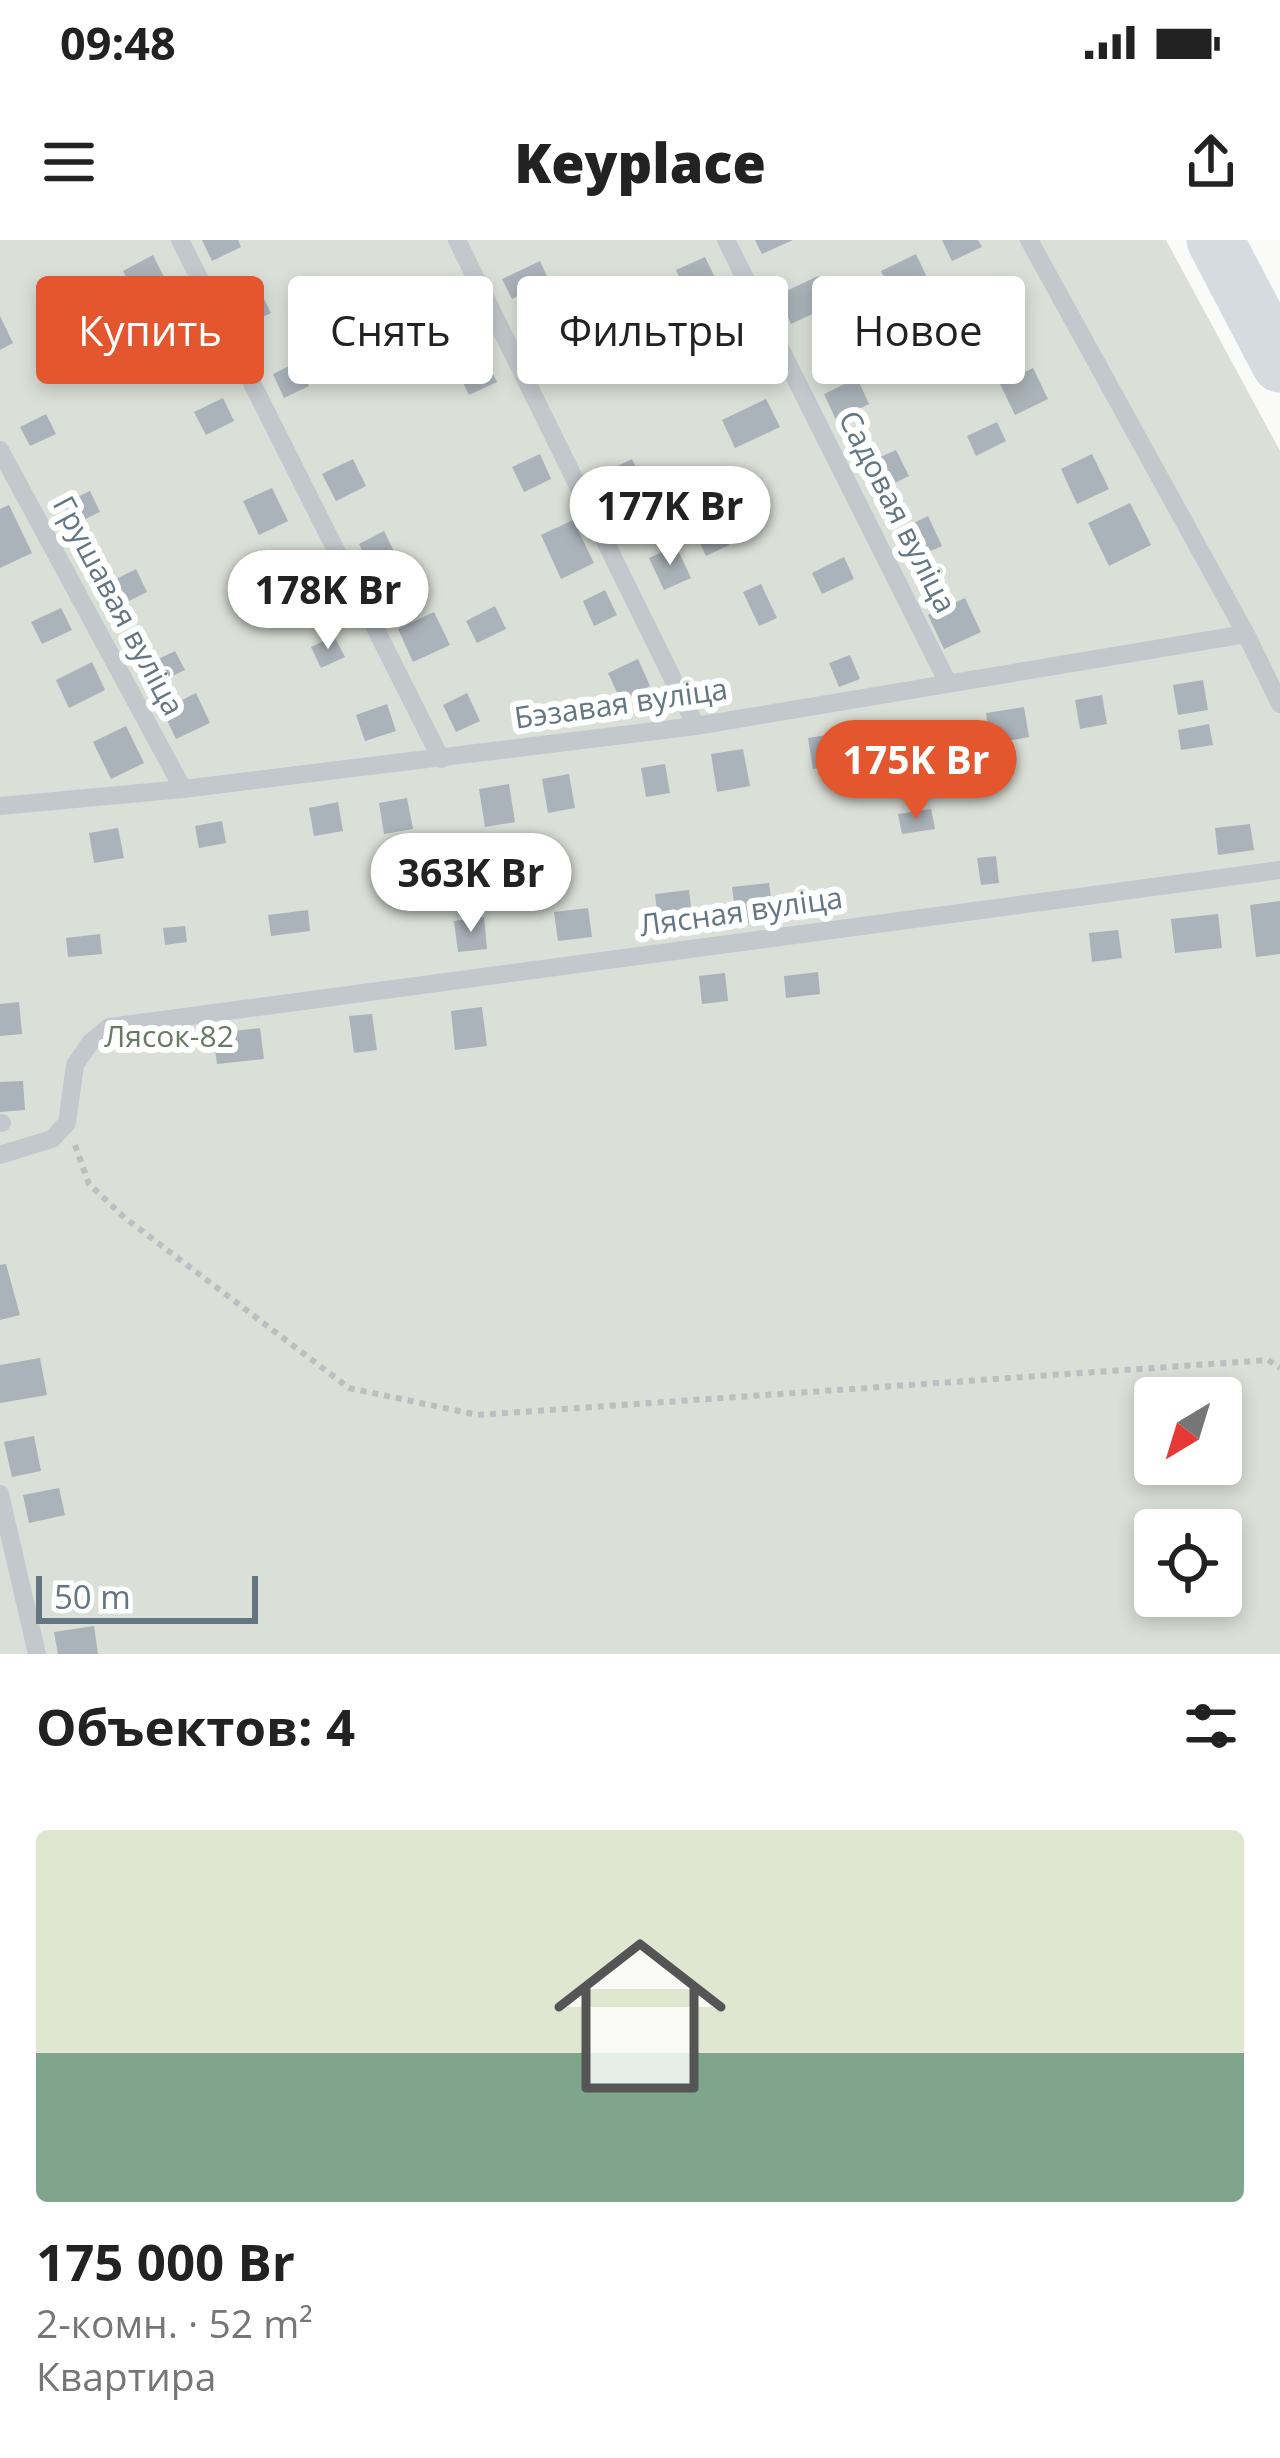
<!DOCTYPE html>
<html lang="ru">
<meta charset="utf-8">
<style>
:root{--surface:#fff;--page:#f2f2f2;--text:#222;--muted:#767676;--accent:#e4572e}
body{margin:0;font-family:"Open Sans",sans-serif;background:var(--page);color:var(--text);height:100vh;display:flex;flex-direction:column;font-size:45px;white-space:nowrap}
*{box-sizing:border-box;margin:0}
p{font-size:39px;color:var(--muted)}
.icon{flex:none;width:66px;height:66px;fill:none;stroke:currentColor;stroke-width:2;stroke-linecap:round;stroke-linejoin:round}
.map{position:relative;height:1414px;overflow:hidden}
.side{display:flex;flex-direction:column;background:var(--surface);flex:1}
.side>*{flex:none}
.guide{position:absolute;left:36px;top:36px;width:1209px;height:108px;display:flex;gap:24px}
.needle{width:78px;rotate:218deg}
.tools{position:absolute;left:1134px;top:1137px;display:grid;gap:24px}
.tools a{display:grid;place-items:center;width:108px;height:108px;border-radius:12px;background:var(--surface);box-shadow:0 6px 18px #0003;font-size:60px}
.scale{position:absolute;left:36px;bottom:30px;width:222px;box-sizing:border-box;padding-left:12px;border:6px solid #657683;border-top:0;font-size:33px;line-height:42px;white-space:nowrap;color:#657683;-webkit-text-stroke:9px #fff;paint-order:stroke}
.price{position:absolute;translate:-50% -102px;padding:0 27px;border-radius:42px;background:#fff;color:#222;font-size:39px;line-height:78px;filter:drop-shadow(0 3px 6px #0008)}
.price::after{content:'';position:absolute;left:50%;top:72px;width:36px;height:27px;margin-left:-18px;background:inherit;clip-path:polygon(0 0,100% 0,50% 100%)}
.price.active{background:var(--accent);color:#fff}
ul{padding:0;list-style:none}
li{display:grid;align-content:center;gap:24px;height:636px;padding:0 36px}
li span{display:grid;place-items:center;height:372px;border-radius:12px;color:#555}
li>.icon{margin-inline-start:auto}
span .icon{width:216px;height:216px;fill:#fffc;stroke-width:1}
li b{font-size:51px}
h2{display:flex;justify-content:space-between;align-items:center;height:144px;padding:0 36px;font-size:51px}
.tag{padding:0 42px;border-radius:12px;background:var(--surface);box-shadow:0 6px 18px #0003;font-size:42px;line-height:108px}
.tag.active{background:var(--accent);color:#fff}
.status{display:flex;justify-content:space-between;align-items:center;height:84px;padding:0 60px;background:var(--surface);direction:ltr}
.status svg{height:33px;fill:currentColor}
header{display:flex;justify-content:space-between;align-items:center;height:156px;padding:0 36px;background:var(--surface);font-size:54px;font-weight:800}
.map>svg:first-child{display:block}
.green{fill:#dadfd7;fill-rule:evenodd}
.building{fill:#aab3b9}
.lines{fill:none;stroke-linecap:round;stroke-linejoin:round}
.path{stroke:#bbbfc2;stroke-width:6;stroke-dasharray:6 6;stroke-linecap:butt}
.service{stroke:#c3c8cc;stroke-width:18}
.trunk{stroke:#d6dbdf;stroke-width:57}
.labels{text-anchor:middle;stroke-width:12;stroke-linejoin:round;paint-order:stroke}
.street-label{font-size:30px;fill:#657683;stroke:#fff}
.park-label{font-size:30px;fill:#687a64;stroke:#fff}
</style>
<div class="status"><b>09:48</b><svg viewBox="0 0 49 12"><path d="M0 12V9h3v3zM5 12V6h3v6zM10 12V3h3v9zM15 12V0h3v12zM26 1h20v11H26zM47 4h2v5h-2z"/></svg></div>
<header><svg class="icon" aria-label="menu" viewBox="0 0 24 24"><path d="M4 6h16M4 12h16M4 18h16"/></svg>Keyplace<svg class="icon" aria-label="share" viewBox="0 0 24 24"><path d="M12 15V3M7 8l5-5 5 5M5 13v7h14v-7"/></svg></header>
<div class="map">
<svg width="1280" height="1414" viewBox="0 0 1280 1414">
<rect width="100%" height="100%" fill="#fafaf8"/>
<path class="green" d="M0 0H1166L1280 211V1414H0ZM1155 1158H1221V1224H1155ZM1155 1290H1221V1356H1155Z"/>
<g class="building">
<polygon points="202,0 238,0 241,7 212,21"/>
<polygon points="755,0 793,0 762,14"/>
<polygon points="942,0 978,0 982,7 952,21"/>
<polygon points="916,14 945,76 911,92 881,31"/>
<polygon points="153,15 165,39 134,54 123,31"/>
<polygon points="705,17 717,42 688,56 676,30"/>
<polygon points="540,21 549,41 512,59 502,39"/>
<polygon points="818,36 832,65 791,84 778,55"/>
<polygon points="259,49 271,73 248,84 236,60"/>
<polygon points="1007,52 1019,78 987,93 975,67"/>
<polygon points="0,76 13,103 0,110"/>
<polygon points="561,90 574,117 551,128 538,101"/>
<polygon points="414,92 428,122 398,137 383,107"/>
<polygon points="192,95 205,123 177,136 163,109"/>
<polygon points="484,116 497,142 469,155 457,130"/>
<polygon points="297,122 309,146 284,158 273,134"/>
<polygon points="1033,128 1048,159 1015,175 1000,144"/>
<polygon points="857,138 869,164 836,180 824,154"/>
<polygon points="223,158 234,181 206,195 194,172"/>
<polygon points="766,159 780,187 735,208 722,180"/>
<polygon points="46,174 56,194 30,206 20,187"/>
<polygon points="997,182 1006,201 976,216 967,196"/>
<polygon points="896,210 909,236 878,251 865,224"/>
<polygon points="540,214 551,239 524,252 512,227"/>
<polygon points="1092,214 1109,249 1077,264 1061,229"/>
<polygon points="353,219 366,246 336,261 322,234"/>
<polygon points="632,219 659,276 622,293 595,237"/>
<polygon points="272,248 288,281 259,295 243,261"/>
<polygon points="90,251 100,272 73,285 62,264"/>
<polygon points="1130,263 1151,305 1109,326 1088,283"/>
<polygon points="9,265 32,313 0,328 0,269"/>
<polygon points="928,276 942,306 911,319 898,291"/>
<polygon points="573,280 594,323 561,339 541,295"/>
<polygon points="721,288 729,305 706,316 698,299"/>
<polygon points="384,291 401,326 376,338 359,304"/>
<polygon points="676,306 691,338 664,350 649,318"/>
<polygon points="844,317 854,339 822,354 812,333"/>
<polygon points="136,329 147,352 113,369 102,346"/>
<polygon points="314,334 326,359 298,372 286,347"/>
<polygon points="761,344 777,378 759,386 743,352"/>
<polygon points="605,350 617,375 594,386 583,361"/>
<polygon points="965,358 981,392 944,409 928,375"/>
<polygon points="495,366 506,389 477,403 466,381"/>
<polygon points="61,368 72,390 42,404 31,382"/>
<polygon points="434,372 450,405 413,422 398,389"/>
<polygon points="334,396 345,417 321,428 311,407"/>
<polygon points="175,411 185,430 151,446 142,427"/>
<polygon points="850,415 860,439 839,447 829,423"/>
<polygon points="638,419 650,446 621,461 608,433"/>
<polygon points="92,422 105,450 69,468 56,440"/>
<polygon points="1203,440 1208,470 1178,475 1173,445"/>
<polygon points="196,453 210,483 176,499 162,470"/>
<polygon points="467,453 480,481 456,492 443,465"/>
<polygon points="1102,455 1107,484 1080,489 1075,460"/>
<polygon points="387,464 396,491 365,501 356,475"/>
<polygon points="1024,467 1029,497 991,504 986,473"/>
<polygon points="1209,484 1213,505 1181,510 1178,490"/>
<polygon points="126,486 144,523 111,539 93,502"/>
<polygon points="833,494 838,524 813,529 808,498"/>
<polygon points="743,509 750,546 717,552 711,514"/>
<polygon points="665,524 670,553 646,557 641,528"/>
<polygon points="569,534 575,568 548,573 542,539"/>
<polygon points="509,544 515,582 485,587 479,549"/>
<polygon points="407,558 413,589 384,594 379,563"/>
<polygon points="338,562 343,591 314,596 309,568"/>
<polygon points="931,569 935,589 902,594 898,574"/>
<polygon points="222,581 226,603 199,608 195,586"/>
<polygon points="1250,584 1254,610 1218,615 1215,588"/>
<polygon points="118,588 124,618 94,623 89,593"/>
<polygon points="996,616 999,643 981,645 977,618"/>
<polygon points="769,643 774,680 737,684 732,647"/>
<polygon points="689,650 693,684 659,687 655,654"/>
<polygon points="1280,661 1280,714 1256,717 1250,665"/>
<polygon points="588,668 592,697 558,701 554,672"/>
<polygon points="308,670 310,691 271,696 268,675"/>
<polygon points="1218,674 1222,708 1175,713 1171,679"/>
<polygon points="484,677 487,709 458,712 454,681"/>
<polygon points="185,686 187,702 165,705 163,688"/>
<polygon points="1118,690 1122,718 1092,722 1089,693"/>
<polygon points="100,694 102,714 68,717 66,698"/>
<polygon points="818,732 820,754 786,758 784,736"/>
<polygon points="725,733 728,761 702,764 699,736"/>
<polygon points="19,762 22,794 0,796 0,764"/>
<polygon points="482,767 487,806 455,810 451,771"/>
<polygon points="372,774 377,810 354,813 349,776"/>
<polygon points="260,788 264,819 217,824 213,793"/>
<polygon points="23,841 25,870 0,872 0,842"/>
<polygon points="6,1024 20,1075 0,1080 0,1025"/>
<polygon points="40,1118 47,1155 0,1163 0,1125"/>
<polygon points="34,1196 41,1231 12,1237 4,1202"/>
<polygon points="59,1248 65,1275 29,1283 23,1255"/>
<polygon points="94,1386 98,1414 58,1414 54,1392"/>
</g>
<g class="lines">
<polyline class="path" points="75,905 89,944 125,978 349,1148 478,1175 1268,1120 1280,1128"/>
<g class="service">
<polyline points="180,0 441,519"/>
<polyline points="457,0 696,486"/>
<polyline points="726,0 948,443"/>
<polyline points="1029,0 1246,394 1280,464"/>
<polyline points="0,210 183,549"/>
<polyline points="0,566 183,549 696,486 1246,394"/>
<polyline points="0,883 2,883"/>
<polyline points="0,915 52,899 67,883 75,825 90,803 109,787 1280,630"/>
<polyline points="0,1254 37,1414"/>
</g>
<polyline class="trunk" points="1215,0 1280,124"/>
</g>
<g class="labels">
<g class="street-label">
<text transform="translate(897 272) rotate(63)" y="10">Садовая вуліца</text>
<text transform="translate(118 366) rotate(62)" y="10">Грушавая вуліца</text>
<text transform="translate(621 464) rotate(-8)" y="10">Бэзавая вуліца</text>
<text transform="translate(741 672) rotate(-8)" y="10">Лясная вуліца</text>
</g>
<g class="park-label">
<text x="169" y="807">Лясок-82</text>
</g>
</g>
</svg>
<div class="tools">
<a><svg class="needle" viewBox="-14 -14 28 28"><path d="M0-13l5 13h-10z" fill="#e53935"/><path d="M0 13l5-13h-10z" fill="#767676"/></svg></a>
<a><svg class="icon" aria-label="locate" viewBox="0 0 24 24"><circle cx="12" cy="12" r="6"/><path d="M12 2v4M12 18v4M2 12h4M18 12h4"/></svg></a>
</div>
<div class="scale">50 m</div>
<b class="price" style="left:670px;top:328px">177K Br</b>
<b class="price" style="left:328px;top:412px">178K Br</b>
<b class="price active" style="left:916px;top:582px">175K Br</b>
<b class="price" style="left:471px;top:695px">363K Br</b>
<div class="guide">
<a class="tag active">Купить</a>
<a class="tag">Снять</a>
<a class="tag">Фильтры</a>
<a class="tag">Новое</a>
</div>
</div>
<section class="side">
<h2>Объектов: 4<svg class="icon" aria-label="filters" viewBox="0 0 24 24"><path d="M4 7h16M4 17h16"/><circle cx="9" cy="7" r="2"/><circle cx="15" cy="17" r="2"/></svg></h2>
<ul>
<li><span style="background:linear-gradient(#dfe7d0 60%,#7fa58c 0)"><svg class="icon" aria-label="home" viewBox="0 0 24 24"><path d="M3 11l9-7 9 7M6 9v11h12V9"/></svg></span><div><b>175 000 Br</b><p>2-комн. · 52 m²</p><p>Квартира</p></div></li>
</ul>
</section>
